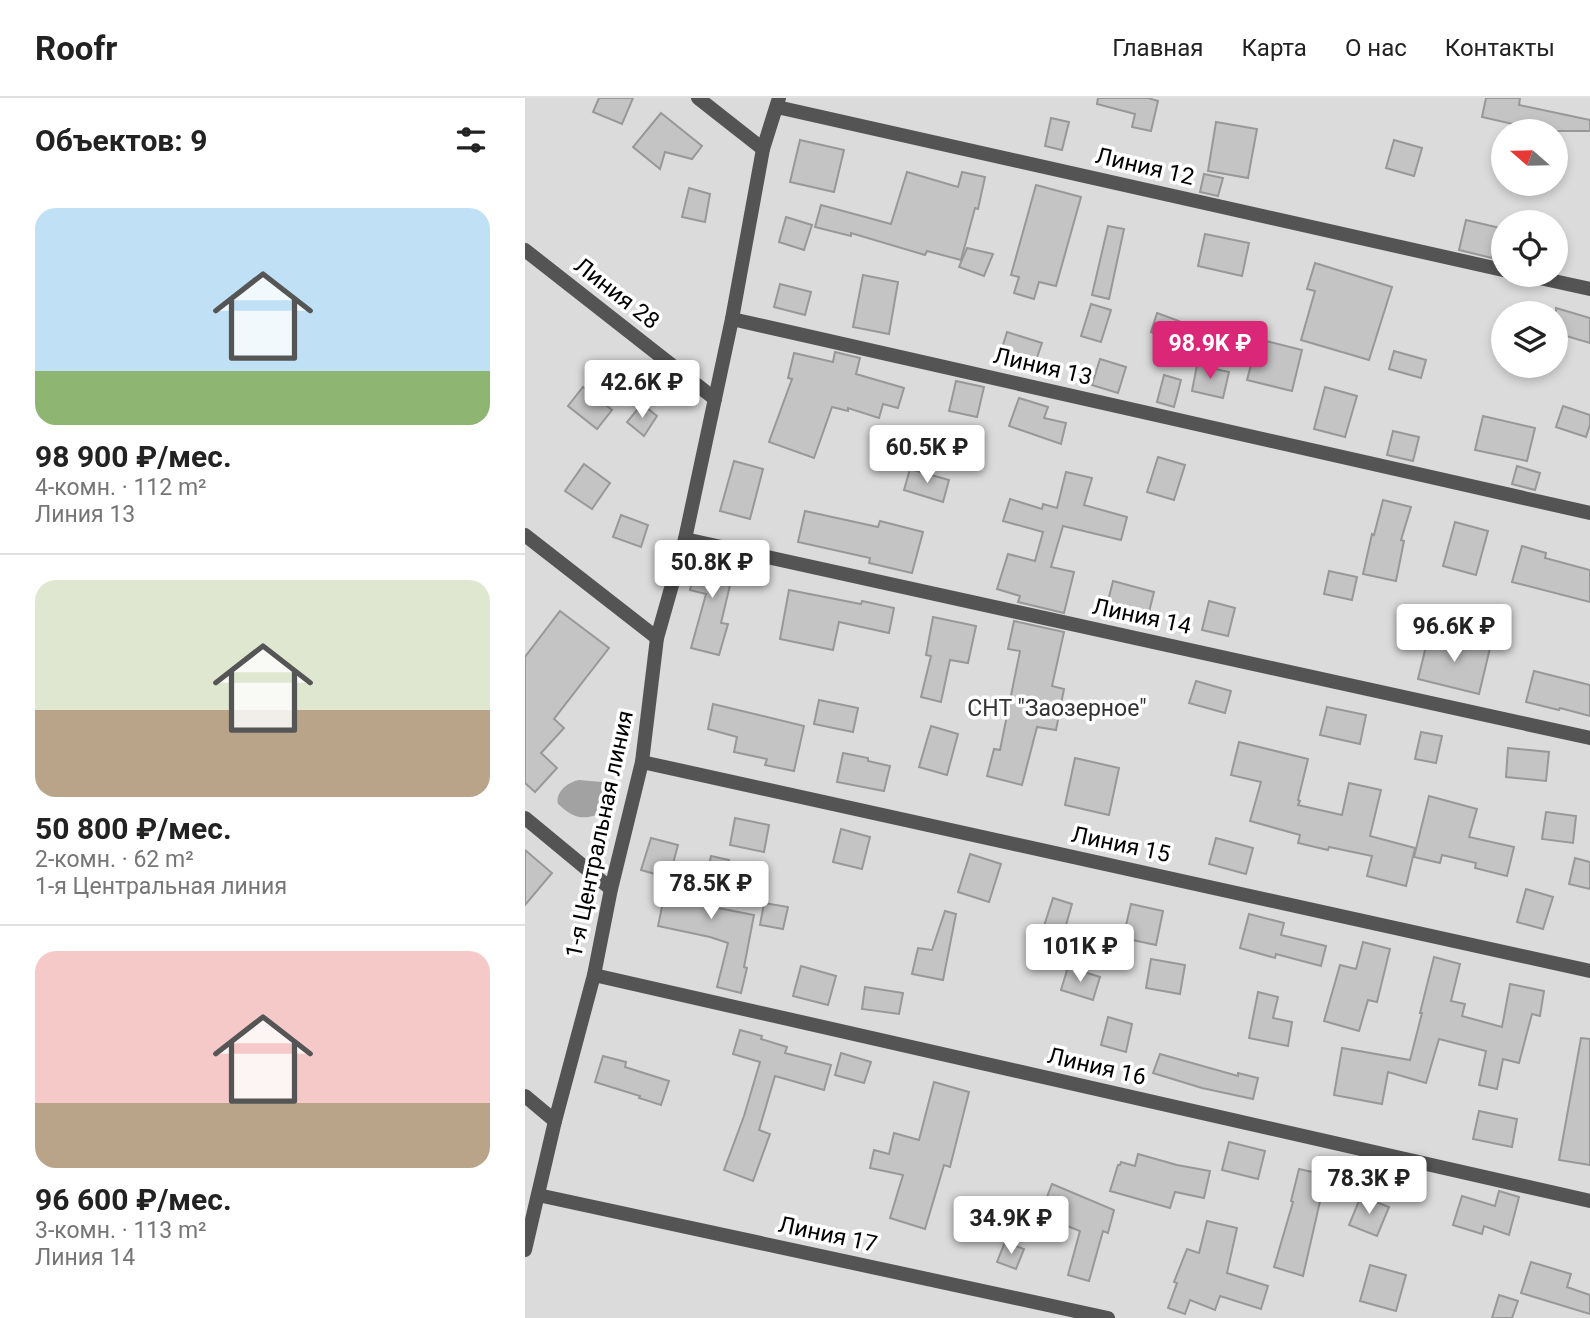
<!DOCTYPE html>
<html lang="ru">
<meta charset="utf-8">
<style>
:root{--surface:#fff;--page:#f6f6f6;--text:#222;--muted:#767676;--line:#e0e0e0;--accent:#db2777}
body{margin:0;font-family:Roboto,sans-serif;background:var(--page);color:var(--text);height:100vh;display:flex;flex-direction:column;font-size:26px;white-space:nowrap}
*{box-sizing:border-box;margin:0}
p{font-size:23px;color:var(--muted)}
.icon{flex:none;width:38px;height:38px;fill:none;stroke:currentColor;stroke-width:2;stroke-linecap:round;stroke-linejoin:round}
.map{position:relative;flex:1;overflow:hidden}
.sheet{display:flex;flex-direction:column;background:var(--surface);width:525px}
.sheet>*{flex:none}
.needle{width:46px;rotate:290deg}
.fabs{position:absolute;left:966px;top:21px;display:grid;gap:14px}
.fabs a{display:grid;place-items:center;width:77px;height:77px;border-radius:50%;background:var(--surface);box-shadow:0 4px 10px #0003;font-size:35px}
.price{position:absolute;translate:-50% -60px;padding:0 16px;border-radius:7px;background:#fff;color:#222;font-size:23px;line-height:46px;filter:drop-shadow(0 2px 4px #0008)}
.price::after{content:'';position:absolute;left:50%;top:42px;width:21px;height:16px;margin-left:-10px;background:inherit;clip-path:polygon(0 0,100% 0,50% 100%)}
.price.on{background:var(--accent);color:#fff}
ul{padding:0;list-style:none}
li{display:grid;align-content:center;gap:14px;height:371px;padding:0 35px}
li+li{border-top:2px solid var(--line)}
li span{display:grid;place-items:center;height:217px;border-radius:21px;color:#555}
li>.icon{margin-inline-start:auto}
span .icon{width:126px;height:126px;fill:#fffc;stroke-width:1}
li b{font-size:30px}
h2{display:flex;justify-content:space-between;align-items:center;height:84px;padding:0 35px;font-size:30px}
header{display:flex;align-items:center;gap:42px;box-sizing:border-box;height:98px;padding:0 35px;background:var(--surface);border-bottom:2px solid var(--line)}
header strong{font-size:33px}
nav{display:flex;gap:38px;margin-inline-start:auto;font-size:24px}
main{display:flex;flex:1;min-height:0}
.map>svg:first-child{display:block}
.green{fill:#dbdbdb;fill-rule:evenodd}
.water{fill:#a2a2a2}
.building{fill:#c4c4c4;stroke:#989898;stroke-width:2}
.lines{fill:none;stroke-linecap:round;stroke-linejoin:round}
.street{stroke:#545454;stroke-width:14}
.labels{text-anchor:middle;stroke-width:7;stroke-linejoin:round;paint-order:stroke}
.street-label{font-size:23px;fill:#000;stroke:#fff}
.park-label{font-size:23px;fill:#323232;stroke:#fff}
</style>
<header>
<strong>Roofr</strong>
<nav><a>Главная</a><a>Карта</a><a>О нас</a><a>Контакты</a></nav>
</header>
<main>
<section class="sheet">
<h2>Объектов: 9<svg class="icon" aria-label="filters" viewBox="0 0 24 24"><path d="M4 7h16M4 17h16"/><circle cx="9" cy="7" r="2"/><circle cx="15" cy="17" r="2"/></svg></h2>
<ul>
<li><span style="background:linear-gradient(#bfe0f5 75%,#8fb573 0)"><svg class="icon" aria-label="home" viewBox="0 0 24 24"><path d="M3 11l9-7 9 7M6 9v11h12V9"/></svg></span><div><b>98 900 ₽/мес.</b><p>4-комн. · 112 m²</p><p>Линия 13</p></div></li>
<li><span style="background:linear-gradient(#dfe7d0 60%,#b9a48a 0)"><svg class="icon" aria-label="home" viewBox="0 0 24 24"><path d="M3 11l9-7 9 7M6 9v11h12V9"/></svg></span><div><b>50 800 ₽/мес.</b><p>2-комн. · 62 m²</p><p>1-я Центральная линия</p></div></li>
<li><span style="background:linear-gradient(#f6c9c9 70%,#b9a48a 0)"><svg class="icon" aria-label="home" viewBox="0 0 24 24"><path d="M3 11l9-7 9 7M6 9v11h12V9"/></svg></span><div><b>96 600 ₽/мес.</b><p>3-комн. · 113 m²</p><p>Линия 14</p></div></li>
</ul>
</section>
<div class="map">
<svg width="1065" height="1220" viewBox="0 0 1065 1220">
<rect width="100%" height="100%" fill="#fff"/>
<path class="green" d="M0 0H1065V1220H0ZM978 33H1031V86H978ZM978 124H1031V177H978ZM978 215H1031V268H978Z"/>
<path class="water" d="M54 682 77 684 80 689V716L77 719 71 717C55 723 45 717 33 706 30 694 43 684 54 682Z"/>
<g class="building">
<polygon points="74,0 108,0 97,26 68,14"/>
<polygon points="573,0 623,0 633,3 626,33 607,29 610,16 572,6"/>
<polygon points="961,0 995,0 994,7 1065,22 1065,33 1004,33 1005,30 957,19"/>
<polygon points="136,15 177,48 167,61 140,54 135,71 108,49"/>
<polygon points="526,20 544,24 537,52 520,48"/>
<polygon points="691,24 732,31 723,80 683,73"/>
<polygon points="275,42 319,52 309,94 265,84"/>
<polygon points="869,42 897,50 889,78 861,70"/>
<polygon points="382,74 433,89 437,74 460,79 453,111 450,110 436,162 402,153 400,157 326,135 326,138 290,129 296,107 366,126"/>
<polygon points="679,76 698,80 693,98 675,94"/>
<polygon points="511,87 556,99 531,188 514,184 509,201 489,195 494,179 486,177"/>
<polygon points="164,90 185,96 180,124 157,119"/>
<polygon points="261,119 287,127 279,152 254,144"/>
<polygon points="941,122 975,130 967,160 934,152"/>
<polygon points="583,128 599,131 584,201 567,197"/>
<polygon points="680,136 724,145 717,178 673,168"/>
<polygon points="442,150 468,156 459,178 434,169"/>
<polygon points="790,165 867,189 844,262 776,242 790,193 782,191"/>
<polygon points="338,177 373,184 364,236 328,229"/>
<polygon points="255,186 286,194 280,217 249,209"/>
<polygon points="566,206 586,212 576,244 556,238"/>
<polygon points="1031,210 1065,220 1065,245 1031,235"/>
<polygon points="632,215 654,223 647,241 626,234"/>
<polygon points="482,234 517,245 507,274 473,263"/>
<polygon points="733,241 777,252 767,293 722,282"/>
<polygon points="869,253 901,262 896,280 864,271"/>
<polygon points="310,254 335,260 331,276 379,290 373,310 358,306 354,320 323,310 323,313 307,309 289,360 244,344 267,281 263,280 269,255 308,264"/>
<polygon points="575,261 601,269 593,295 567,287"/>
<polygon points="672,267 704,274 698,300 667,293"/>
<polygon points="639,277 656,282 649,309 632,304"/>
<polygon points="431,283 459,289 452,319 424,313"/>
<polygon points="58,289 87,312 72,331 43,308"/>
<polygon points="800,289 832,298 820,339 789,331"/>
<polygon points="494,300 523,309 519,320 541,325 536,346 484,328"/>
<polygon points="117,306 132,318 119,338 102,324"/>
<polygon points="1038,308 1065,317 1065,327 1061,339 1031,329"/>
<polygon points="958,318 1010,330 1002,363 950,352"/>
<polygon points="868,333 894,339 888,363 862,357"/>
<polygon points="633,359 660,367 649,402 622,394"/>
<polygon points="209,363 238,371 225,421 195,413"/>
<polygon points="59,366 85,385 67,411 40,393"/>
<polygon points="992,368 1015,375 1010,392 987,386"/>
<polygon points="385,371 424,382 418,404 379,392"/>
<polygon points="541,374 567,380 559,407 602,419 596,442 538,428 526,469 549,474 539,515 493,504 495,498 472,491 483,456 510,463 518,434 478,423 485,401 517,411 518,406 532,410"/>
<polygon points="858,402 886,409 876,442 879,443 871,483 838,476 847,436 849,437"/>
<polygon points="280,413 353,429 355,423 398,434 387,475 344,465 345,460 273,444"/>
<polygon points="96,417 123,427 116,449 88,439"/>
<polygon points="930,424 963,433 951,477 918,468"/>
<polygon points="997,448 1021,455 1020,460 1065,472 1065,504 987,484"/>
<polygon points="174,454 211,462 196,525 203,526 194,557 166,550 181,496 165,492"/>
<polygon points="804,473 832,479 827,502 799,496"/>
<polygon points="588,483 629,494 622,522 581,511"/>
<polygon points="264,492 336,506 337,503 369,510 364,535 314,524 308,552 255,541"/>
<polygon points="684,503 710,510 703,538 677,532"/>
<polygon points="35,513 84,550 29,621 39,630 16,655 32,670 10,694 0,685 0,559"/>
<polygon points="408,519 451,528 443,565 425,562 416,604 396,599 406,558 401,557"/>
<polygon points="489,523 539,534 527,588 539,591 531,632 512,629 497,687 462,678 469,651 475,652 495,553 483,551"/>
<polygon points="904,536 965,550 954,596 893,581"/>
<polygon points="1009,573 1065,587 1065,618 1035,610 1034,612 1001,604"/>
<polygon points="671,583 706,593 700,615 664,605"/>
<polygon points="294,602 333,610 328,634 289,626"/>
<polygon points="188,606 279,628 269,673 240,667 242,661 209,654 212,639 183,631"/>
<polygon points="802,609 841,617 835,646 795,637"/>
<polygon points="406,628 433,636 422,677 394,669"/>
<polygon points="896,634 917,638 911,665 890,661"/>
<polygon points="714,644 783,661 773,702 775,703 773,707 817,717 824,685 856,692 845,738 890,750 881,788 842,778 847,758 804,749 803,752 773,745 775,737 725,723 736,684 706,677"/>
<polygon points="983,650 1024,654 1021,683 981,679"/>
<polygon points="318,655 343,660 343,663 365,668 359,693 312,684"/>
<polygon points="550,660 594,670 584,717 540,707"/>
<polygon points="904,698 952,711 944,739 989,749 982,778 950,770 951,765 917,757 915,765 889,759"/>
<polygon points="1021,714 1051,718 1048,745 1017,741"/>
<polygon points="210,720 244,727 239,754 205,747"/>
<polygon points="316,731 345,739 337,771 308,764"/>
<polygon points="126,740 153,747 144,780 116,772"/>
<polygon points="691,740 728,750 721,776 684,766"/>
<polygon points="0,752 27,775 0,807"/>
<polygon points="445,756 476,766 464,804 433,794"/>
<polygon points="186,758 204,762 193,810 229,817 219,869 222,870 216,895 192,889 203,845 185,839 133,828 142,785 179,792"/>
<polygon points="1050,760 1065,764 1065,791 1044,786"/>
<polygon points="1001,791 1028,799 1018,831 992,824"/>
<polygon points="528,800 547,806 539,834 519,828"/>
<polygon points="239,805 263,809 258,831 235,827"/>
<polygon points="606,806 638,813 631,847 598,840"/>
<polygon points="420,813 431,816 418,882 387,876 393,850 407,852"/>
<polygon points="724,816 759,825 756,837 801,848 796,868 751,856 750,860 715,850"/>
<polygon points="838,844 865,851 852,904 843,902 834,933 799,923 815,867 831,871"/>
<polygon points="909,859 935,866 926,903 940,906 937,918 977,929 985,886 1019,893 1015,918 1007,916 994,965 978,961 972,991 954,987 961,953 914,941 901,985 863,974 857,1006 809,997 817,950 885,962 897,915 895,915"/>
<polygon points="626,861 660,867 655,896 621,890"/>
<polygon points="276,868 311,878 303,907 268,898"/>
<polygon points="543,869 575,879 568,902 536,892"/>
<polygon points="340,889 378,895 374,916 337,911"/>
<polygon points="733,894 753,899 748,920 767,924 763,948 724,940"/>
<polygon points="583,919 607,926 601,954 576,947"/>
<polygon points="215,932 237,938 236,941 262,949 260,955 306,967 299,992 250,978 234,1032 245,1036 228,1083 199,1072 219,1018 235,964 208,956"/>
<polygon points="1056,940 1065,941 1065,1067 1034,1062"/>
<polygon points="316,955 346,964 339,985 310,977"/>
<polygon points="635,956 713,978 713,975 733,980 728,1001 677,990 628,975"/>
<polygon points="78,958 101,964 100,969 144,983 136,1007 114,1000 115,998 70,984"/>
<polygon points="409,984 444,994 425,1069 419,1067 400,1131 365,1120 378,1077 345,1070 349,1052 364,1056 369,1035 394,1042"/>
<polygon points="954,1013 992,1021 987,1049 948,1041"/>
<polygon points="704,1044 740,1053 733,1081 697,1072"/>
<polygon points="613,1056 652,1067 685,1073 679,1100 650,1094 645,1110 585,1093 593,1067 595,1067 596,1064 610,1068"/>
<polygon points="774,1071 801,1077 778,1178 749,1169 768,1104 766,1103"/>
<polygon points="527,1086 589,1112 583,1135 578,1133 564,1183 543,1177 555,1133 515,1117"/>
<polygon points="974,1093 994,1099 984,1137 959,1128 957,1136 928,1127 937,1098 970,1108"/>
<polygon points="836,1098 864,1109 852,1138 824,1127"/>
<polygon points="682,1123 712,1130 702,1175 743,1188 736,1211 695,1198 690,1212 665,1202 660,1216 643,1210 652,1185 649,1184 662,1151 674,1155"/>
<polygon points="480,1144 499,1151 491,1171 472,1164"/>
<polygon points="1006,1164 1046,1176 1042,1189 1065,1197 1065,1216 996,1195"/>
<polygon points="845,1167 881,1177 871,1213 835,1203"/>
<polygon points="974,1197 993,1203 987,1220 967,1220"/>
</g>
<g class="lines">
<g class="street">
<polyline points="173,0 238,51"/>
<polyline points="252,9 978,172"/>
<polyline points="0,152 190,301"/>
<polyline points="1001,177 1065,191"/>
<polyline points="207,221 1065,415"/>
<polyline points="0,437 132,540"/>
<polyline points="160,441 1065,640"/>
<polyline points="117,664 1065,873"/>
<polyline points="0,720 86,791"/>
<polyline points="69,877 1065,1103"/>
<polyline points="0,998 30,1023"/>
<polyline points="13,1097 583,1220"/>
<polyline points="0,1152 30,1023 69,877 86,791 117,664 132,540 160,441 207,221 238,51 254,0"/>
</g>
</g>
<g class="labels">
<g class="street-label">
<text transform="translate(620 68) rotate(13)" y="8">Линия 12</text>
<text transform="translate(92 195) rotate(38)" y="8">Линия 28</text>
<text transform="translate(518 268) rotate(13)" y="8">Линия 13</text>
<text transform="translate(617 518) rotate(12)" y="8">Линия 14</text>
<text transform="translate(74 736) rotate(-78)" y="8">1-я Центральная линия</text>
<text transform="translate(596 746) rotate(12)" y="8">Линия 15</text>
<text transform="translate(572 968) rotate(13)" y="8">Линия 16</text>
<text transform="translate(303 1136) rotate(12)" y="8">Линия 17</text>
</g>
<g class="park-label">
<text x="532" y="618">СНТ "Заозерное"</text>
</g>
</g>
</svg>
<div class="fabs">
<a><svg class="needle" viewBox="-14 -14 28 28"><path d="M0-13l5 13h-10z" fill="#e53935"/><path d="M0 13l5-13h-10z" fill="#767676"/></svg></a>
<a><svg class="icon" aria-label="locate" viewBox="0 0 24 24"><circle cx="12" cy="12" r="6"/><path d="M12 2v4M12 18v4M2 12h4M18 12h4"/></svg></a>
<a><svg class="icon" aria-label="layers" viewBox="0 0 24 24"><path d="M12 4l9 5-9 5-9-5zM3 14l9 5 9-5"/></svg></a>
</div>
<b class="price on" style="left:685px;top:283px">98.9K ₽</b>
<b class="price" style="left:117px;top:322px">42.6K ₽</b>
<b class="price" style="left:402px;top:387px">60.5K ₽</b>
<b class="price" style="left:187px;top:502px">50.8K ₽</b>
<b class="price" style="left:929px;top:566px">96.6K ₽</b>
<b class="price" style="left:186px;top:823px">78.5K ₽</b>
<b class="price" style="left:555px;top:886px">101K ₽</b>
<b class="price" style="left:844px;top:1118px">78.3K ₽</b>
<b class="price" style="left:486px;top:1158px">34.9K ₽</b>
</div>
</main>
